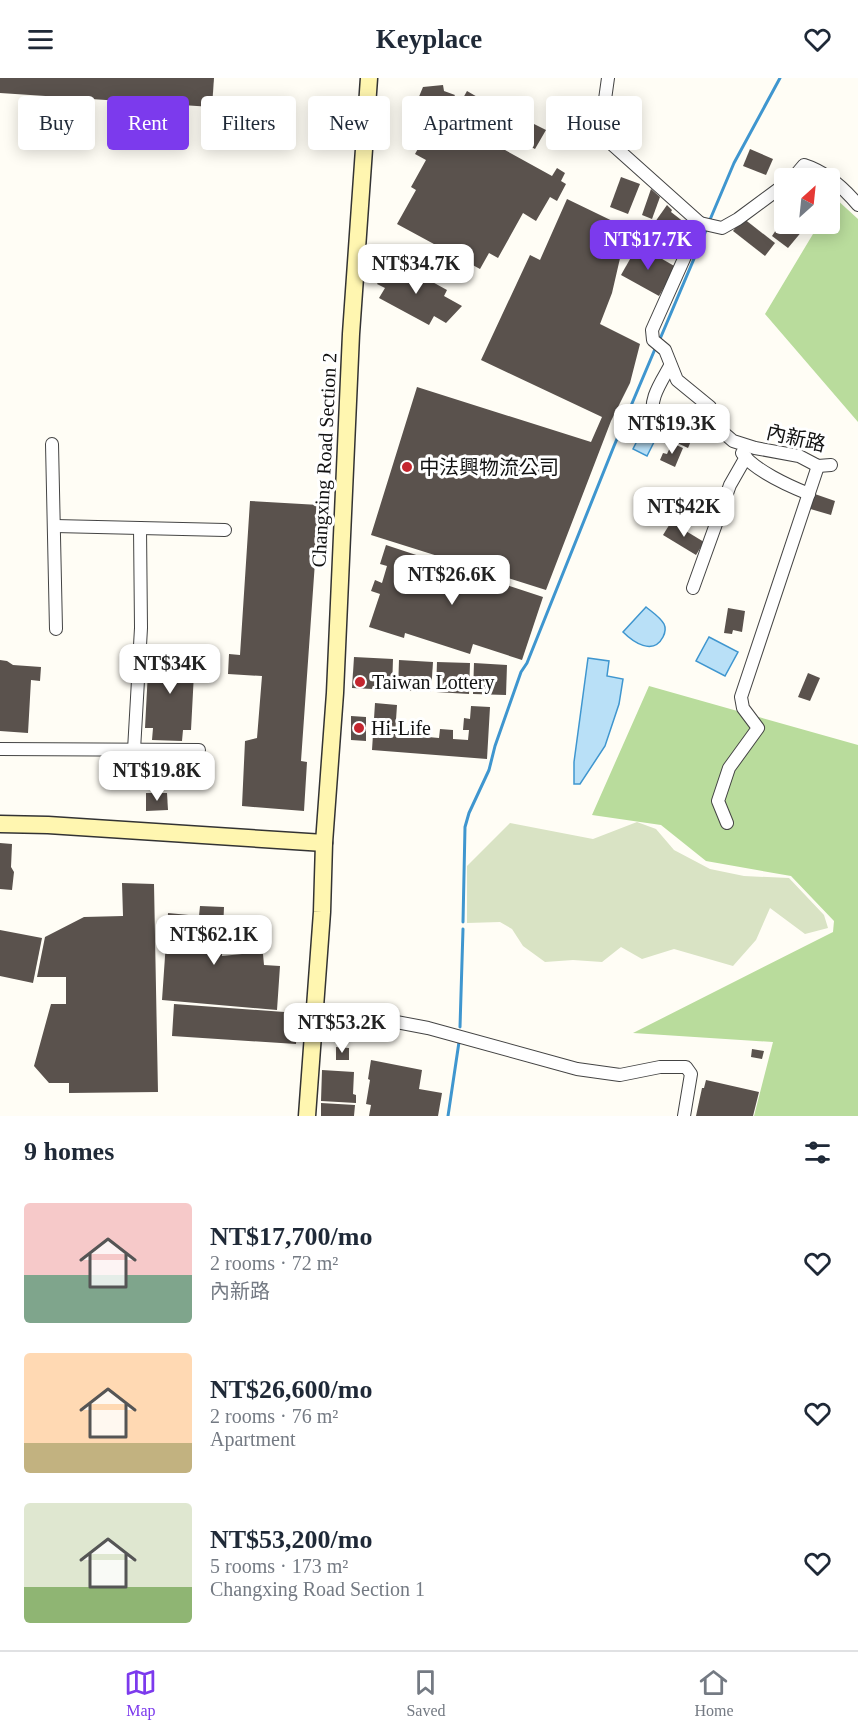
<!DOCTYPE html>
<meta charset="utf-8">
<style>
:root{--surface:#fff;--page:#f6f6f7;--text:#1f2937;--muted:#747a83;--line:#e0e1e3;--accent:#7c3aed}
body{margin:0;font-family:"Times New Roman","Noto Sans TC",serif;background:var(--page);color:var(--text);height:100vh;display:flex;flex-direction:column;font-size:22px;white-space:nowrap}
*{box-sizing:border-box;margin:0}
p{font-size:20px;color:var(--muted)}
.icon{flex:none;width:33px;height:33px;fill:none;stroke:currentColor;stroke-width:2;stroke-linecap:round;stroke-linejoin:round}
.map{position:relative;height:1038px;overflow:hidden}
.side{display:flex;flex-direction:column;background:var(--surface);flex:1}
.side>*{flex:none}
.top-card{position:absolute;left:18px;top:18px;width:822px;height:54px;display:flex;gap:12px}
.needle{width:39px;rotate:27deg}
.buttons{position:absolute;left:774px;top:90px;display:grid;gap:12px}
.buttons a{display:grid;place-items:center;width:66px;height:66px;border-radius:6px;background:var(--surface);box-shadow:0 3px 15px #0003;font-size:30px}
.price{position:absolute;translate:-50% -51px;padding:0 14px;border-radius:12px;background:#fff;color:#222;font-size:20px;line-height:39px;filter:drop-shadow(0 2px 3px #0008)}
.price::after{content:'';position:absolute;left:50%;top:36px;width:18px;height:14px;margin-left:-9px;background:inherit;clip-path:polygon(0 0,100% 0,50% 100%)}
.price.current{background:var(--accent);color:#fff}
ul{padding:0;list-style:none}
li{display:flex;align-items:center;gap:18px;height:150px;padding:0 24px}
li span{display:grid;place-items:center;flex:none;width:168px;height:120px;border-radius:6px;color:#555}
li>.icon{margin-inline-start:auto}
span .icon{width:72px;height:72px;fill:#fffc;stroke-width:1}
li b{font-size:26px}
h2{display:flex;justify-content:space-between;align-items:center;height:72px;padding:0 24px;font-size:26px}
.chip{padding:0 21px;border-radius:6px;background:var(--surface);box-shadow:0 3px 15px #0003;font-size:21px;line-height:54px}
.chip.current{background:var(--accent);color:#fff}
header{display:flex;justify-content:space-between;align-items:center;height:78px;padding:0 24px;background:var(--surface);font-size:27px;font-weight:700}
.menu{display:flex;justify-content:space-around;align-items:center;height:84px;border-top:2px solid var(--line);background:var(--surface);font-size:16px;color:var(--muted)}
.menu a{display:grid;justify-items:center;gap:3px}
.menu .current{color:var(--accent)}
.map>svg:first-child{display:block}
.forest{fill:#b9dc9c}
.cemetery{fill:#d9e3c4}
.water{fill:#b9e0f7;stroke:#3f96cf;stroke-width:1.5}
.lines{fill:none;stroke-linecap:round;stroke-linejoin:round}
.stream{stroke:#3f96cf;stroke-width:3}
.building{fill:#5a524d}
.street-casing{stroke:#444;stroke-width:14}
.secondary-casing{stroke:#333;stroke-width:19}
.street{stroke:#fff;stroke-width:12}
.secondary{stroke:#fff6b0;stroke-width:16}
.poi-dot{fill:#c4262e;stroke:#fff;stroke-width:2}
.labels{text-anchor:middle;stroke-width:6;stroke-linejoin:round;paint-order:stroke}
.street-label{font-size:20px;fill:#111;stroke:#fff}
.poi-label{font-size:20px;fill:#111;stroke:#fff;text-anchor:start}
</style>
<header><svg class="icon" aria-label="menu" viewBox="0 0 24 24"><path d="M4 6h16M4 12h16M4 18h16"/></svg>Keyplace<svg class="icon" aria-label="heart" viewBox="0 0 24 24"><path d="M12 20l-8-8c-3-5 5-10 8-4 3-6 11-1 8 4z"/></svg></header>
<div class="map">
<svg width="858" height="1038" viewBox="0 0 858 1038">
<rect width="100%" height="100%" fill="#fffdf5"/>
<g class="forest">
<polygon points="835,120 858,141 858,344 765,236 819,146 830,146 830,129"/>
<polygon points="649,608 858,667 858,1038 754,1038 773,964 633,955 833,854 834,843 791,798 706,783 661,747 592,737"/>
</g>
<polygon class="cemetery" points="637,744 656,751 674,772 710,791 744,798 789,800 824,837 828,850 805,856 770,830 756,862 733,888 674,871 642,881 621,869 602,884 573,882 545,884 523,868 512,851 500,844 467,845 467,788 510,745 593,761"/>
<g class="water">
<polygon points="646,345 660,352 647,378 633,371"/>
<path d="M646 529C652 534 660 539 664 546 666 550 665 555 663 559 653 578 633 564 623 554Z"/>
<polygon points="709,559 738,574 725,598 696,583"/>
<polygon points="588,580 609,583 607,598 623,601 619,626 605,668 580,706 574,706 574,684"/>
</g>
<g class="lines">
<g class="stream">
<polyline points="709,144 734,85 780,0"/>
<polyline points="660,261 707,150"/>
<polyline points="463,844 465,749 469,735 489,692 495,668 521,594 527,585 614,368 655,271"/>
<polyline points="460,949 463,851"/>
<polyline points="448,1038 459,964"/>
</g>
</g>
<g class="building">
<polygon points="0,0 214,0 212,29 0,15"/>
<polygon points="443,7 444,13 455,17 451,24 418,21 423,9"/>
<polygon points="467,13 493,28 498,18 508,24 503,33 511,38 502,53 458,29"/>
<polygon points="438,35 552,98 557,90 565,95 561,103 566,106 557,123 550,119 536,143 523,135 498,180 489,175 480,191 397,146 416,112 411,109 426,82 415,76"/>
<polygon points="519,42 529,47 530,44 546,52 535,71 511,58"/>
<polygon points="750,71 773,81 766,97 743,88"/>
<polygon points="621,99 640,106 628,136 610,129"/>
<polygon points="784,110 784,127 778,124"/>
<polygon points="651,111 660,119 652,141 642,137"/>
<polygon points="567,121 627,150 612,215 600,246 640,266 630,305 611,343 546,512 371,457 417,309 591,364 602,339 481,282 530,177 540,182"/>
<polygon points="667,127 672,132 671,134 689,148 683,164 655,144"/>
<polygon points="743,140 775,165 765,178 733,153"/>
<polygon points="792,146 808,146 788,170 772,158 778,149 785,154"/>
<polygon points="638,167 676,189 659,218 621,197"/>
<polygon points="398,185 447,212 444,218 462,228 446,245 434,238 429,247 379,220 385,210 377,206 388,187 395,191"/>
<polygon points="681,351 694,356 688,370 675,364"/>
<polygon points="672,365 683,370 675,389 660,382 663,375 667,376"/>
<polygon points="812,415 835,423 831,437 807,430"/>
<polygon points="685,419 713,435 706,447 678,431"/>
<polygon points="250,423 319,427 301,683 307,684 304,733 242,728 245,663 257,660 262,598 228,596 229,576 240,577"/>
<polygon points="671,444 704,464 696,477 663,457"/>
<polygon points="386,467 543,519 522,582 473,566 470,576 405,555 404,560 369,549 380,516 371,513 375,502 382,505 387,488 380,486"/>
<polygon points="728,530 745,533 742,554 733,552 732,556 724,555"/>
<polygon points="149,574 195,576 191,652 183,652 182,663 152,662 153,650 145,650"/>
<polygon points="354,579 393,581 392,612 352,610"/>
<polygon points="0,582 7,583 13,587 41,589 40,603 31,602 28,655 0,653"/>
<polygon points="399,582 433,584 431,614 398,612"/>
<polygon points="437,584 470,585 469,616 436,614"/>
<polygon points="474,585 507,587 506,617 473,616"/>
<polygon points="808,595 820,600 810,623 798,619"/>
<polygon points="375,625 397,627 395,657 415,658 415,652 428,653 428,659 439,660 440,651 453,652 453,661 468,662 469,652 463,652 464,640 470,641 471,628 490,629 487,681 372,672"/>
<polygon points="351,638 366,639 366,663 351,662"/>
<polygon points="146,715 167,715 168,732 146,733"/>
<polygon points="0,765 12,766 11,789 14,794 12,812 0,811"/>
<polygon points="122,805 154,806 158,1014 69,1015 69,1005 49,1005 34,988 51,926 66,926 66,899 37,899 45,859 84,839 123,838"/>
<polygon points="200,828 224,829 222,878 252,875 263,876 264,887 280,888 277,932 162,922 168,835 199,838"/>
<polygon points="0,852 42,860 33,905 0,898"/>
<polygon points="174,926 298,935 296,966 172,958"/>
<polygon points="336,969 349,970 349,982 336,982"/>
<polygon points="752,971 764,973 762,981 751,979"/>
<polygon points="371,982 422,992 419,1011 442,1015 438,1038 369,1038 371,1027 366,1026 370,1002 368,1001"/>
<polygon points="322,992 354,994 353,1016 356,1017 356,1025 321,1023"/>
<polygon points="706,1002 759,1014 753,1038 696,1038 702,1010 704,1010"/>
<polygon points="321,1025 355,1027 354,1038 321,1038"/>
</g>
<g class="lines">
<g class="street-casing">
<g id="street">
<polyline points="608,0 601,50 605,60 700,145 652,252 653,262 665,272 677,302 710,329 718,350 733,363 755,370 799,378 818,388 831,387"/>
<path d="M793 100 804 87C826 94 843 109 858 127"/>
<polyline points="700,145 722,150 738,141 784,107"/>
<path d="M670 288C660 306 648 322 654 342L676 355"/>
<polyline points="52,366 56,551"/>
<path d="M742 375C754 392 789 408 809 416"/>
<polyline points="55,448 225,452"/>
<polyline points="693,510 730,407 746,379"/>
<polyline points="0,671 199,672"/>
<polyline points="134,672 141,550 140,450"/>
<polyline points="727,745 718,723 729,690 758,650 743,630 741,619 818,388"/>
<polyline points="360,937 428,950 577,991 620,997 660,989 686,989 691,996 684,1038"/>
</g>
</g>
<g class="secondary-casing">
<g id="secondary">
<polyline points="0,746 48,747 324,765"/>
<polyline points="307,1038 322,834 324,765 335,615 351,256 369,0"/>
</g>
</g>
<use href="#street" class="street"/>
<use href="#secondary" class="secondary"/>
</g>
<g class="poi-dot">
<circle cx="407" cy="389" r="6"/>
<circle cx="360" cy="604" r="6"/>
<circle cx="359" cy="650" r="6"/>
</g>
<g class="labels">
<g class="street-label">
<text transform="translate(796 360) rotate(13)" y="7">內新路</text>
<text transform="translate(324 382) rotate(-87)" y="7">Changxing Road Section 2</text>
</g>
<g class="poi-label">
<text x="419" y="396">中法興物流公司</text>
<text x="372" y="611">Taiwan Lottery</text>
<text x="371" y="657">Hi-Life</text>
</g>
</g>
</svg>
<div class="buttons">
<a><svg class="needle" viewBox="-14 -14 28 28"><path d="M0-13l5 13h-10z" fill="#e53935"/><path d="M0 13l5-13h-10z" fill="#747a83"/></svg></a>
</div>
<b class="price current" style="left:648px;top:193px">NT$17.7K</b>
<b class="price" style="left:416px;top:217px">NT$34.7K</b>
<b class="price" style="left:672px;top:377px">NT$19.3K</b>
<b class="price" style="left:684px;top:460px">NT$42K</b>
<b class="price" style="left:452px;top:528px">NT$26.6K</b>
<b class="price" style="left:170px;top:617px">NT$34K</b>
<b class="price" style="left:157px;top:724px">NT$19.8K</b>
<b class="price" style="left:214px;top:888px">NT$62.1K</b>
<b class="price" style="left:342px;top:976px">NT$53.2K</b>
<div class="top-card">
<a class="chip">Buy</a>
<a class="chip current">Rent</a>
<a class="chip">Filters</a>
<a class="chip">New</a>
<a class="chip">Apartment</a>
<a class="chip">House</a>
</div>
</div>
<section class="side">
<h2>9 homes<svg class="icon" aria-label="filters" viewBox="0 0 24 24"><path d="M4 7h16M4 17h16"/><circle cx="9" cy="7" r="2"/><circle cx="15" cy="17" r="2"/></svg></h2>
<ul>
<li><span style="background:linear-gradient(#f6c9c9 60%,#7fa58c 0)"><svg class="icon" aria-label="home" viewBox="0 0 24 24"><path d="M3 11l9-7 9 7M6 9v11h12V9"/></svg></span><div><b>NT$17,700/mo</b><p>2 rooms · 72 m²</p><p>內新路</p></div><svg class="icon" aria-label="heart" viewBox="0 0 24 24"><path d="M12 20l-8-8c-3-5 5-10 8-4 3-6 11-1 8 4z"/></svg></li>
<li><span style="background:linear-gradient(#ffd9b3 75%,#c2b280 0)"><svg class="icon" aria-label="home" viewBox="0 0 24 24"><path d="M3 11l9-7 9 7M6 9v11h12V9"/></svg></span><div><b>NT$26,600/mo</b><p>2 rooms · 76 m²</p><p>Apartment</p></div><svg class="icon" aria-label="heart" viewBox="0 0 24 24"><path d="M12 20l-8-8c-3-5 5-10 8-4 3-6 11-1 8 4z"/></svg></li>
<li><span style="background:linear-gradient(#dfe7d0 70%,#8fb573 0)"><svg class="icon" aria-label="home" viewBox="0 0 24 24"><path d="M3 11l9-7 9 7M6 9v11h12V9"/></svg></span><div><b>NT$53,200/mo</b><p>5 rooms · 173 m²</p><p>Changxing Road Section 1</p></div><svg class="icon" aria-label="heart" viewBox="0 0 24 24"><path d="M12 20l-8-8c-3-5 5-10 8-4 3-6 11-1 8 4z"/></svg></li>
</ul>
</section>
<nav class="menu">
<a class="current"><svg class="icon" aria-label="map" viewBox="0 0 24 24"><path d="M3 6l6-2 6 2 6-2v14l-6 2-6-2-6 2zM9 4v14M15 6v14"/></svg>Map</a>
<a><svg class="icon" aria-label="saved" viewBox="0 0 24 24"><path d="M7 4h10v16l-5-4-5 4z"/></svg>Saved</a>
<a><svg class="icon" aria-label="home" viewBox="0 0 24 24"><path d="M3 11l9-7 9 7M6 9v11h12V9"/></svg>Home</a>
</nav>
